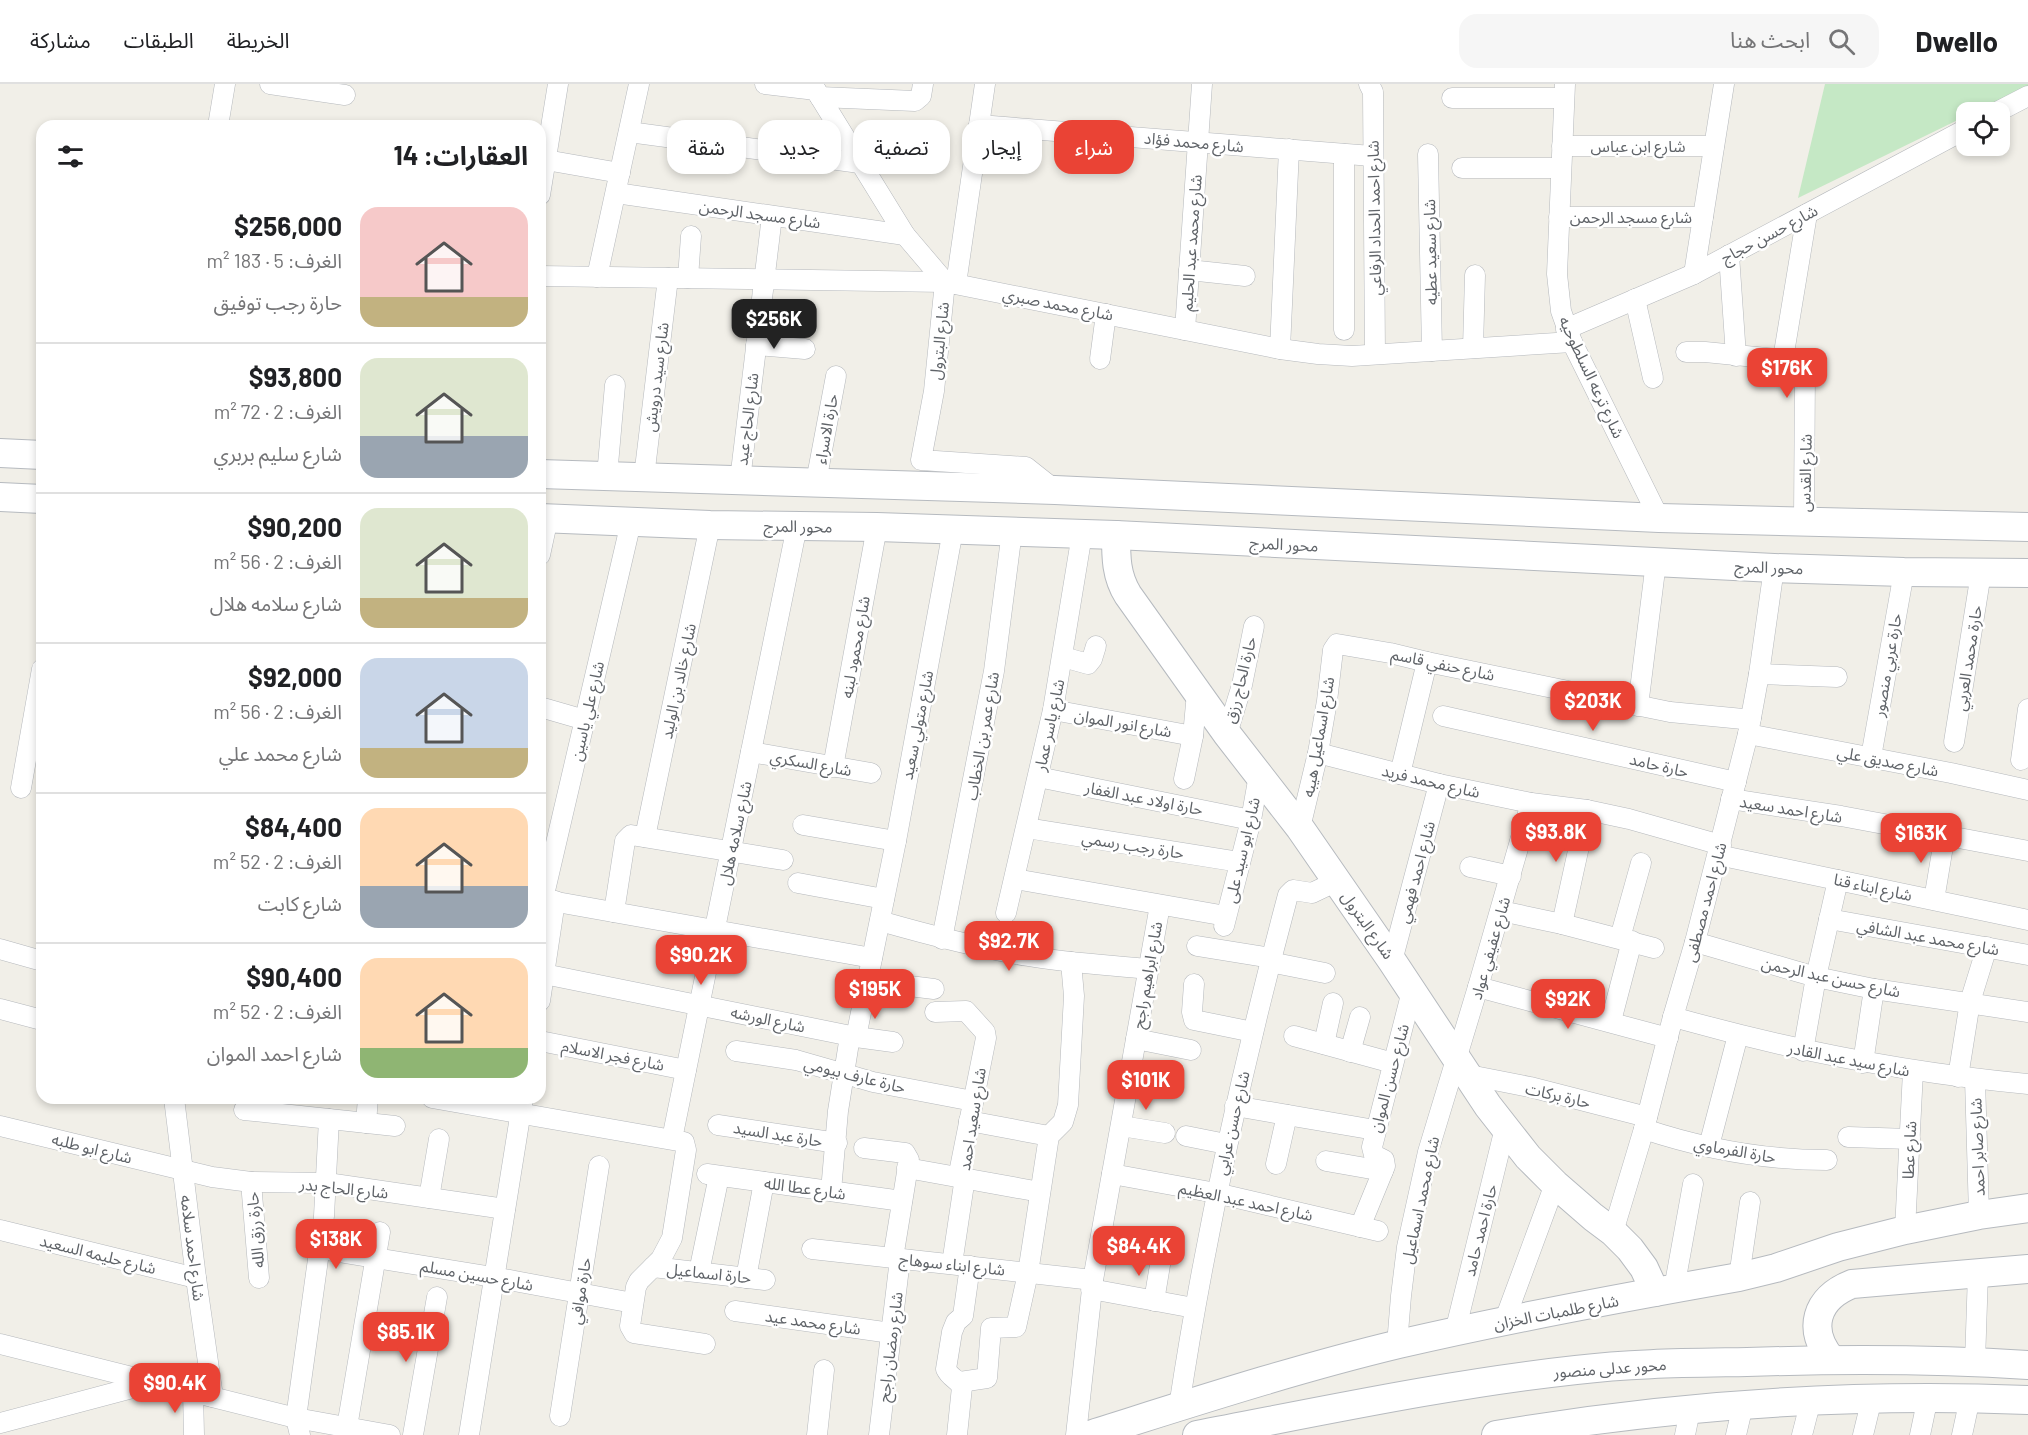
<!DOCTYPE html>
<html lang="ar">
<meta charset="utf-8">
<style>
:root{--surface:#fff;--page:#f6f6f6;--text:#202124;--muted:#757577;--line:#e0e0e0;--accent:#ea4335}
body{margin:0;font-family:Barlow,"Noto Sans Arabic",sans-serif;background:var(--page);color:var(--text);direction:rtl;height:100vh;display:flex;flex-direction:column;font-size:22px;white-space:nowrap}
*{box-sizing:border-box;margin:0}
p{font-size:20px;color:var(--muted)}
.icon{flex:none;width:33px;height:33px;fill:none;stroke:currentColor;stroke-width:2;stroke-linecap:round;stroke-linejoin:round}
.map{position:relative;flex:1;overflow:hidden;direction:ltr}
.side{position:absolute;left:36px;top:36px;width:510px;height:984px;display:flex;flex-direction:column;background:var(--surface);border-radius:18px;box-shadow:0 3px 9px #0003;direction:rtl}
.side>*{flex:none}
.guide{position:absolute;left:564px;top:36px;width:570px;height:54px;direction:rtl;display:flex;gap:12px}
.controls{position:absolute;left:1956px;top:18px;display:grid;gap:12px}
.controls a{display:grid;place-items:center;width:54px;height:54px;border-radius:12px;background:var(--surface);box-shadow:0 3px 9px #0003;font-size:30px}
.price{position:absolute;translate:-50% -51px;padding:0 14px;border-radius:12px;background:var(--accent);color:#fff;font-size:20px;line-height:39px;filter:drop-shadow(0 2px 3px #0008)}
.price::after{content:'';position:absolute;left:50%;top:36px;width:18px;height:14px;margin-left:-9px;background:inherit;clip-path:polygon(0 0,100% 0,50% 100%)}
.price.on{background:#222;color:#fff}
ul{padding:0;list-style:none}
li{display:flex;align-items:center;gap:18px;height:150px;padding:0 18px}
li+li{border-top:2px solid var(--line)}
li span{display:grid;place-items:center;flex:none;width:168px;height:120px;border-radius:18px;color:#555}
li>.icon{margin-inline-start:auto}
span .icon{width:72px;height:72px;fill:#fffc;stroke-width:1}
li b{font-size:26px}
h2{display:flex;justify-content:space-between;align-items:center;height:72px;padding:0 18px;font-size:26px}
.pill{padding:0 21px;border-radius:18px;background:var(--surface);box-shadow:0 3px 9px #0003;font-size:21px;line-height:54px}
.pill.on{background:var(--accent);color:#fff}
header{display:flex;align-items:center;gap:36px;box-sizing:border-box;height:84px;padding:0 30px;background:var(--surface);border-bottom:2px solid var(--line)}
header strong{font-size:28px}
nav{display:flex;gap:33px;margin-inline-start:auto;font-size:21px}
.search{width:420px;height:54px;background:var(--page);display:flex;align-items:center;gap:15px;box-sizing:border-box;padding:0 21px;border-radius:18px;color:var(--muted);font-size:22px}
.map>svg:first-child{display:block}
.green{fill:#c5e8c5}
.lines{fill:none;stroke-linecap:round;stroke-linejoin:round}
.street-casing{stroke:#b5b8bc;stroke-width:21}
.secondary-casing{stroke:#b6babf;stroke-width:30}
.street{stroke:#fff;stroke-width:20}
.secondary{stroke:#fff;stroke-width:28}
.labels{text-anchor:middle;stroke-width:5;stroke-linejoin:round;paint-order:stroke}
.street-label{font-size:16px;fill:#5f6368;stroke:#fff}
</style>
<header>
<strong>Dwello</strong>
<div class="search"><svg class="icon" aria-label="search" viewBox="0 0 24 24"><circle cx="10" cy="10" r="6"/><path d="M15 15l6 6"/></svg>ابحث هنا</div>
<nav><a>الخريطة</a><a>الطبقات</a><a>مشاركة</a></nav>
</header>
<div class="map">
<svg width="2028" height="1351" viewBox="0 0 2028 1351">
<rect width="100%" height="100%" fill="#f1efe8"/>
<polygon class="green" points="1825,0 2028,0 2028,2 1974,28 1966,28 1966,32 1798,114"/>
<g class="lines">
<g class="street-casing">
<g id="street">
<polyline points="270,0 345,11"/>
<polyline points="765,0 816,6"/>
<polyline points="812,0 905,151 945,198 934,307 921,376 1026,383 1055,406"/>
<polyline points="1369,0 1373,8 1375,270"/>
<polyline points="1565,0 1557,190 1561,227 1572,258 1659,434"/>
<polyline points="820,13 915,17 921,12 923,0"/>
<polyline points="1452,14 1564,14"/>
<polyline points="1997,28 2028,12"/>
<polyline points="979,41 1372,72"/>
<polyline points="218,42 225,0"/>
<polyline points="629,48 860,79"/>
<polyline points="1562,62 1714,62"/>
<polyline points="1344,70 1344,246"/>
<polyline points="1428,70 1432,267"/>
<polyline points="546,76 620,89"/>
<polyline points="1462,84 1561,84"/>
<polyline points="616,109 905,151"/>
<polyline points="540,111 558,0"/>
<polyline points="1559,133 1703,133"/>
<polyline points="1729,171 1736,272"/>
<polyline points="1189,186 1245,192"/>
<polyline points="1694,190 1724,0"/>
<polyline points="540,192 945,198 1280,265 1318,270 1352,272 1572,258"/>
<polyline points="597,193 639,0"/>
<polyline points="688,194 691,152"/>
<polyline points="956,200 985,0"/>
<polyline points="1635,215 1653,294"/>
<polyline points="1566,245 1694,190 1966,45"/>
<polyline points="1185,246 1202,0"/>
<polyline points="756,261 805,265"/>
<polyline points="1473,264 1475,191"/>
<polyline points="1280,265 1289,65"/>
<polyline points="1686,268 1705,268 1796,277 1802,279 1805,283 1804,438"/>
<polyline points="1100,275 1106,230"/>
<polyline points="1783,275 1807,130"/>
<polyline points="607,392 615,301"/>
<polyline points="644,393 668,194"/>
<polyline points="740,396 772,132"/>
<polyline points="816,398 836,292"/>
<polyline points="540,471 548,434"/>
<polyline points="1063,573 1088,580 1092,575 1096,562"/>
<polyline points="1759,590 1837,593"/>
<polyline points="1638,622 1656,478"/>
<polyline points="540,623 585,636"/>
<polyline points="1053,626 1193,652"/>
<polyline points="1443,632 1736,698"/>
<polyline points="1227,650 1242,601 1254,542"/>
<polyline points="1748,650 1951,689 2028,706"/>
<polyline points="1954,658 1981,489"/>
<polyline points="751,668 871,689"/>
<polyline points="1318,669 1439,700 1531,719 1587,726 1629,735 1721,761"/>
<polyline points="1871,673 1904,488"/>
<polyline points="2021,676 2028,625"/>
<polyline points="833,683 877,443"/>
<polyline points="1400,690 1427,578"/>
<polyline points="1038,693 1251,736"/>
<polyline points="1184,695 1193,652 1197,609"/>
<polyline points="21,704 42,585"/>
<polyline points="1731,715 1841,732 2028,767"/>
<polyline points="803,741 896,757"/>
<polyline points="1027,744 1240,778"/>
<polyline points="1300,744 1318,669 1327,617 1333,566 1337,560 1390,569 1427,578 1670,628 1743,635 1751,634"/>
<polyline points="645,753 710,441"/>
<polyline points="1718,771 2028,836"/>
<polyline points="1470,783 1511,792"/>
<polyline points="1015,795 1226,832"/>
<polyline points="798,799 884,815"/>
<polyline points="540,815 872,874"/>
<polyline points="543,815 631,438"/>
<polyline points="1934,816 1945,750"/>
<polyline points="1501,827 1562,840 1654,864"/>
<polyline points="614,828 625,757 631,751 783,776"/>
<polyline points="1006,829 1053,626 1082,450"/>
<polyline points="1829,835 2028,871"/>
<path d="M880 837C929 851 978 864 1028 872 1068 879 1108 881 1148 885"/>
<polyline points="1562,840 1587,726"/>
<polyline points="1224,842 1251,736 1259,691"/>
<polyline points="1620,854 1641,779"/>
<polyline points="942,855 994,587 1012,447"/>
<polyline points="1695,858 1816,893 1874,905 2028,928"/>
<polyline points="1197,862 1271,874"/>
<polyline points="0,865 42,877"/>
<polyline points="1392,877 1439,700"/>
<polyline points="1270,878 1325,889"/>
<polyline points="544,890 856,953 893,958"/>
<polyline points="868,897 934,905"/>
<polyline points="1194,900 1192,928 1194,936 1253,948"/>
<polyline points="1478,903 1668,954"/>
<polyline points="540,917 555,817"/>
<polyline points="0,925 42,936"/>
<polyline points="935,928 966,927 985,948 986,954 960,1084 964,1100 952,1180"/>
<path d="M1673 933C1790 966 1907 989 2028 1000"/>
<polyline points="1611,937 1632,857"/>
<polyline points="1294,952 1393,979"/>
<polyline points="856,953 896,757 953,446"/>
<polyline points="1136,955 1191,966"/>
<polyline points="540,957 686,986"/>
<polyline points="1324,960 1333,919"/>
<polyline points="736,967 796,976 873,998 973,1017"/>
<polyline points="1803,967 1816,893 1838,796"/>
<polyline points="1350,968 1360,933"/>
<polyline points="1863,979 1874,905"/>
<polyline points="1469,991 1530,1003 1647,1033"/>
<polyline points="1958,993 1970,918 1987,863"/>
<polyline points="1975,995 1979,1131"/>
<polyline points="174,1014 196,1194 213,1313"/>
<polyline points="432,1014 684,1058 686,1066 672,1154 661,1175 639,1197 636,1203 630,1242 634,1249 705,1260"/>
<polyline points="1235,1022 1375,1046"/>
<polyline points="244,1026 395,1042"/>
<polyline points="969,1037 1049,1052"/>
<polyline points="366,1039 368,1014"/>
<polyline points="718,1041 837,1059"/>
<polyline points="0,1042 212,1093 251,1098 327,1099 505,1125"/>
<polyline points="1121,1042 1165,1049"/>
<path d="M1644 1045C1704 1065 1764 1076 1827 1076"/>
<polyline points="1186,1052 1226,1060"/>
<polyline points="1848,1053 1910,1055"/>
<polyline points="672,1055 797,442"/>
<polyline points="1709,1062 1738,951"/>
<polyline points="864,1064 905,1069 909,1076 893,1174"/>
<polyline points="1326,1077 1383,1087"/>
<polyline points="1276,1080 1287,1031"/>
<polyline points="907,1084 1040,1108"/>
<polyline points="707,1090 902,1117"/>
<polyline points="1112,1090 1216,1109 1378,1147"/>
<polyline points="251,1098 259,1194"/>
<polyline points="831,1107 838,1027 850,952"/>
<polyline points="429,1114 439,1055"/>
<polyline points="1360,1143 1385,1082 1384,1076 1374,1071 1372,1063 1412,907"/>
<polyline points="0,1146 196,1194"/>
<polyline points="1905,1146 1913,987"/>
<polyline points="1613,1148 1644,1045 1673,933 1695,858 1748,650 1759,590 1774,484"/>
<polyline points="320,1165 493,1193 633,1219"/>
<polyline points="812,1165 1093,1196"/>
<polyline points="653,1183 765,1196"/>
<polyline points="699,1188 719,1092"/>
<polyline points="1739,1193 1750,1118"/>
<polyline points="746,1194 764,1098"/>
<polyline points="1091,1205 1194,1224"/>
<polyline points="1674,1205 1693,1100"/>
<polyline points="1154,1217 1161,1175"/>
<polyline points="735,1227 891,1249"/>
<polyline points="1504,1238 1555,1100"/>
<polyline points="1455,1248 1505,1044"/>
<polyline points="0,1260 296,1334 390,1351"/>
<polyline points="1397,1261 1401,1212 1407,1163 1428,1068 1478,903 1531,719"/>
<polyline points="1975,1278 1978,1189"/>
<polyline points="960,1298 987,1294 991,1244 1016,1243 1028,1189 1049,1052 1063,1038 1068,1021 1074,912 1071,878"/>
<polyline points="193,1308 194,1351"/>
<path d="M1179 1323C1205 1150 1243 980 1288 811L1293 806 1312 809 1337 797"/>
<polyline points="560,1332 599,1082"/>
<polyline points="0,1339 151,1299"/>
<polyline points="347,1343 380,1148"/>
<polyline points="300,1351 296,1334 324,1132 329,1035"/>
<polyline points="413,1351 437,1213"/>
<polyline points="469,1351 523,1014"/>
<polyline points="817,1351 824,1286"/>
<polyline points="879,1351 900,1175"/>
<path d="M957 1351 962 1303C958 1295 950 1294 946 1285L952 1248 956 1238 963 1232 970 1182"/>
<polyline points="1076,1351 1093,1196 1160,821"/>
<polyline points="1685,1351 1690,1326"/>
<polyline points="1736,1351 1743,1321"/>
<polyline points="1802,1351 1811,1316"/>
<polyline points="1863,1351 1872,1314"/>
<polyline points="1920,1351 1928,1313"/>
<polyline points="1962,1351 1970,1314"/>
</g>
</g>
<g class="secondary-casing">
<g id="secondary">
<polyline points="0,369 42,371"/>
<polyline points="540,390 1055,406 1659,434 2028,443"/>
<polyline points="0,413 42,415"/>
<polyline points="540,434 710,441 877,443 1116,451 1774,484 1904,488 2028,489"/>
<path d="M1116 451C1116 473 1116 492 1128 511L1227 650 1300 744 1392 877 1488 1022 1528 1073 1555 1100 1593 1133 1613 1148 1630 1165 1644 1184 1655 1208"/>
<path d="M1832 1276C1806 1246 1816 1214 1852 1200L2028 1185"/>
<path d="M1089 1351C1191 1319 1295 1285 1399 1260 1511 1234 1625 1213 1739 1193L1776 1184 1838 1163 1905 1146 1979 1131 2028 1124"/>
<path d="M1197 1351C1323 1327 1448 1300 1576 1286 1633 1279 1690 1279 1747 1278 1841 1275 1935 1275 2028 1281"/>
<path d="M1496 1351C1672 1321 1850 1309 2028 1316"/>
</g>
</g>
<use href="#street" class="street"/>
<use href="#secondary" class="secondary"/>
</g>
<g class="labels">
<g class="street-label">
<text transform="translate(1194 58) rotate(5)" y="6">شارع محمد فؤاد</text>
<text x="1638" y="68">شارع ابن عباس</text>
<text transform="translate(760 130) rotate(8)" y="6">شارع مسجد الرحمن</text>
<text x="1631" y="139">شارع مسجد الرحمن</text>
<text transform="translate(1374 134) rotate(-91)" y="6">شارع احمد الحداد الرفاعي</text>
<text transform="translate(1769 150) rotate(-28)" y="6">شارع حسن حجاج</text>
<text transform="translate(1191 159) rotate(-86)" y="6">شارع محمد عبد الحليم</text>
<text transform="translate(1430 168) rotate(-91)" y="6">شارع سعيد عطيه</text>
<text transform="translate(1058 220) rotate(11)" y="6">شارع محمد صبري</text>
<text transform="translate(939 257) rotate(-84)" y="6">شارع البترول</text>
<text transform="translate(656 293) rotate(-83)" y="6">شارع سيد درويش</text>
<text transform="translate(1592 293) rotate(65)" y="6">شارع ترعه السلطوحيه</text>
<text transform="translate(747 335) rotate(-83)" y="6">شارع الحاج عيد</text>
<text transform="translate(826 345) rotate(-80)" y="6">حارة الاسراء</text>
<text transform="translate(1805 389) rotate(-89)" y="6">شارع القدس</text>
<text transform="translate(798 442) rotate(1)" y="6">محور المرج</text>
<text transform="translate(1284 460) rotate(3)" y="6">محور المرج</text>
<text transform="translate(1769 483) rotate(2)" y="6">محور المرج</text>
<text transform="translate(855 563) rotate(-80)" y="6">شارع محمود لبنه</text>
<text transform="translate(1968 574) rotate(-81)" y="6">حارة محمد العربي</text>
<text transform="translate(1443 580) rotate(12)" y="6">شارع حنفي قاسم</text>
<text transform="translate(1887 581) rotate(-80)" y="6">حارة عربي منصور</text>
<text transform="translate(1240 596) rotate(-76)" y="6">حارة الحاج رزق</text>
<text transform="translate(678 597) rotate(-78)" y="6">شارع خالد بن الوليد</text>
<text transform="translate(587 627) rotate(-77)" y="6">شارع علي ياسين</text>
<text transform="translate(1123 639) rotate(10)" y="6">شارع انور الموان</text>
<text transform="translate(917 641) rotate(-79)" y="6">شارع متولي سعيد</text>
<text transform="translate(1049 641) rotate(-78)" y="6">شارع ياسر عمار</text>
<text transform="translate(982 652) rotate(-80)" y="6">شارع عمر بن الخطاب</text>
<text transform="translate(1318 653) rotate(-80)" y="6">شارع اسماعيل هيبه</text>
<text transform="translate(1888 677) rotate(11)" y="6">شارع صديق علي</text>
<text transform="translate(811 679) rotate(10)" y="6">شارع السكري</text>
<text transform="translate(1659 681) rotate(13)" y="6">حارة حامد</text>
<text transform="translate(1431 697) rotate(13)" y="6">شارع محمد فريد</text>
<text transform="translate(1144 714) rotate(11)" y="6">حارة اولاد عبد الغفار</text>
<text transform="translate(1791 725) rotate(9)" y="6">شارع احمد سعيد</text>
<text transform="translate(735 749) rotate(-78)" y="6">شارع سلامه هلال</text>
<text transform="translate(1133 761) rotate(9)" y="6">حارة رجب رسمي</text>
<text transform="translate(1242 766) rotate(-77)" y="6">شارع ابو سيد على</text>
<text transform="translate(1416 788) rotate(-75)" y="6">شارع احمد فهمي</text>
<text transform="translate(1873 803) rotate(12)" y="6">شارع ابناء قنا</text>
<text transform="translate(1705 818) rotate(-75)" y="6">شارع احمد مصطفى</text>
<text transform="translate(1368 841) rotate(55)" y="6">شارع البترول</text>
<text transform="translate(1928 853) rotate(10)" y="6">شارع محمد عبد الشافي</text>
<text transform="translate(1490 864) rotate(-74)" y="6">شارع عفيفي عواد</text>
<text transform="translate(1147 891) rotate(-80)" y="6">شارع ابراهيم راجح</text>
<text transform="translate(1831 893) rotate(12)" y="6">شارع حسن عبد الرحمن</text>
<text transform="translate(768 935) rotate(12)" y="6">شارع الورشه</text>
<text transform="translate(613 971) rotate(11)" y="6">شارع فجر الاسلام</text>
<text transform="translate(1849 975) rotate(11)" y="6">شارع سيد عبد القادر</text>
<text transform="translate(855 991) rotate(14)" y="6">حارة عارف بيومي</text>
<text transform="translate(1389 994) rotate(-75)" y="6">شارع حسن الموان</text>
<text transform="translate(1558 1011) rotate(13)" y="6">حارة بركات</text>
<text transform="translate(972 1035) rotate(-81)" y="6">شارع سعيد احمد</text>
<text transform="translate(1232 1039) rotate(-77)" y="6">شارع حسن عرابي</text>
<text transform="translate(778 1050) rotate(9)" y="6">حارة عبد السيد</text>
<text transform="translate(1977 1063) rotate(-92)" y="6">شارع صابر احمد</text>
<text transform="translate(92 1064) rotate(14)" y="6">شارع ابو طلبه</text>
<text transform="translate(1735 1066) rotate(10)" y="6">حارة الفرماوي</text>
<text transform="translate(1909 1066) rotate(-87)" y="6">شارع عطا</text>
<text transform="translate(344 1104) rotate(6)" y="6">شارع الحاج بدر</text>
<text transform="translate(805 1104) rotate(8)" y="6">شارع عطا الله</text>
<text transform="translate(1420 1116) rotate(-78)" y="6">شارع محمد اسماعيل</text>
<text transform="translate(1246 1117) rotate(12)" y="6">شارع احمد عبد العظيم</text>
<text transform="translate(255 1146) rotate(-95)" y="6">حارة رزق الله</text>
<text transform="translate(1480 1146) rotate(-76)" y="6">حارة احمد حامد</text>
<text transform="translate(193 1164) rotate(83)" y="6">شارع احمد سلامه</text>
<text transform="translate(98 1170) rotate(14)" y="6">شارع حليمه السعيد</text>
<text transform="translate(952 1180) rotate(6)" y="6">شارع ابناء سوهاج</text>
<text transform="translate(709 1189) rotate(6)" y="6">حارة اسماعيل</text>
<text transform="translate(477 1191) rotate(10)" y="6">شارع حسين مسلم</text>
<text transform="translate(580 1207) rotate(-81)" y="6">حارة موافي</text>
<text transform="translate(1556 1228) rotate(-11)" y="6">شارع طلمبات الخزان</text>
<text transform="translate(813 1238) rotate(8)" y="6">شارع محمد عيد</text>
<text transform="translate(890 1263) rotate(-83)" y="6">شارع رمضان راجح</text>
<text transform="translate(1610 1284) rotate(-4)" y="6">محور عدلى منصور</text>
</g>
</g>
</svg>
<div class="controls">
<a><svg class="icon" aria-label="locate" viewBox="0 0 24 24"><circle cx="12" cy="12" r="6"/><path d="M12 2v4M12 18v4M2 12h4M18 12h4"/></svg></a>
</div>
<b class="price on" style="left:774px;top:266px">$256K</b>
<b class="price" style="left:1787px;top:315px">$176K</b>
<b class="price" style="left:1593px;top:648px">$203K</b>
<b class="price" style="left:1556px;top:779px">$93.8K</b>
<b class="price" style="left:1921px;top:780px">$163K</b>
<b class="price" style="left:1009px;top:888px">$92.7K</b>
<b class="price" style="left:701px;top:902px">$90.2K</b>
<b class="price" style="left:875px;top:936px">$195K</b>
<b class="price" style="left:1568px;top:946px">$92K</b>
<b class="price" style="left:1146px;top:1027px">$101K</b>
<b class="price" style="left:336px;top:1186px">$138K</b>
<b class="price" style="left:1139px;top:1193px">$84.4K</b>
<b class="price" style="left:406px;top:1279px">$85.1K</b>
<b class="price" style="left:175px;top:1330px">$90.4K</b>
<div class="guide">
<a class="pill on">شراء</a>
<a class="pill">إيجار</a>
<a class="pill">تصفية</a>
<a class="pill">جديد</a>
<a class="pill">شقة</a>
</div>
<section class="side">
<h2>العقارات: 14<svg class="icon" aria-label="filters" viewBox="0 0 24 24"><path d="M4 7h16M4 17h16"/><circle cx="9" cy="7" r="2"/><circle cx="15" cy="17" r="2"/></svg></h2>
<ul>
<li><span style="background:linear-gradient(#f6c9c9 75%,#c2b280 0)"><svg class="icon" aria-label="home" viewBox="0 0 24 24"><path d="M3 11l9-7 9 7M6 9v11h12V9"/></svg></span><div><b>$256,000</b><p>الغرف: 5 · 183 m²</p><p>حارة رجب توفيق</p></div></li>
<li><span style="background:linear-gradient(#dfe7d0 65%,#9aa5b1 0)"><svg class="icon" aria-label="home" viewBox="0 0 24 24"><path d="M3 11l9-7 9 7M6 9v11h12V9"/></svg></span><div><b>$93,800</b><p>الغرف: 2 · 72 m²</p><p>شارع سليم بربري</p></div></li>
<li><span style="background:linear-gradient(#dfe7d0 75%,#c2b280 0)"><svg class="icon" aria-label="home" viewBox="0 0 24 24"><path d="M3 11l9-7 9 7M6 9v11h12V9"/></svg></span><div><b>$90,200</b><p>الغرف: 2 · 56 m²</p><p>شارع سلامه هلال</p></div></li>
<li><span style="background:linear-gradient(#c9d6e8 75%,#c2b280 0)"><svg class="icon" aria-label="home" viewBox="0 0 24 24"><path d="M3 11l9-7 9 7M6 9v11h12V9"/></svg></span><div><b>$92,000</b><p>الغرف: 2 · 56 m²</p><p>شارع محمد علي</p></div></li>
<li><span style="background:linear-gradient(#ffd9b3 65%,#9aa5b1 0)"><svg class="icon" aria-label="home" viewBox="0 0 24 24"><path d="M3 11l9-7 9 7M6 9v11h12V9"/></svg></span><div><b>$84,400</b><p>الغرف: 2 · 52 m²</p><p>شارع كابت</p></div></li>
<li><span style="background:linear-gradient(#ffd9b3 75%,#8fb573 0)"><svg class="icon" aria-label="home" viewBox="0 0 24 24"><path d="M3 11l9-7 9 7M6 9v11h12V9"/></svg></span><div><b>$90,400</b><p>الغرف: 2 · 52 m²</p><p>شارع احمد الموان</p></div></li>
</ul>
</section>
</div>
